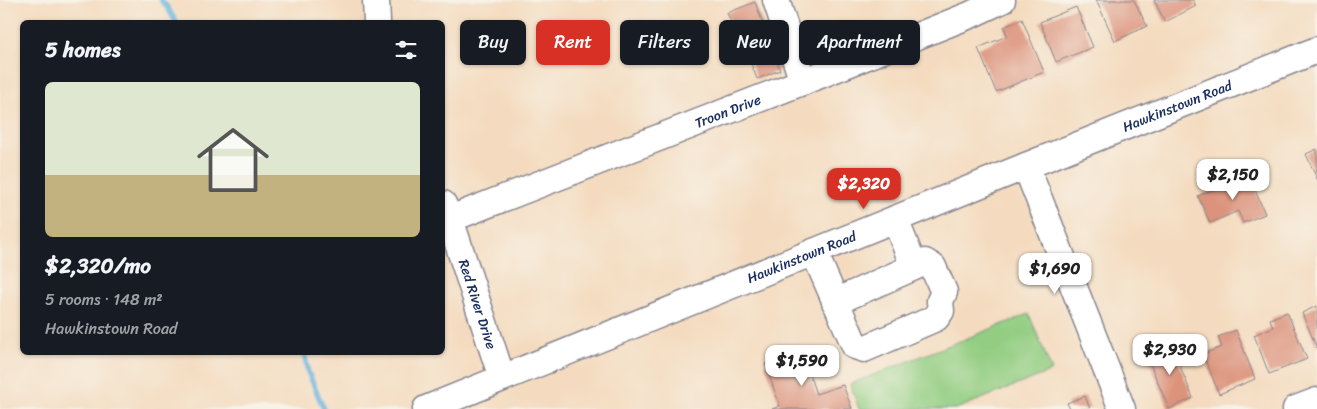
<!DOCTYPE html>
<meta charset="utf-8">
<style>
:root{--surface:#171b24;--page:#242831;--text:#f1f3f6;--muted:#9ea1a6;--line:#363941;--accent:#d93025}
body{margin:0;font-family:Sriracha,sans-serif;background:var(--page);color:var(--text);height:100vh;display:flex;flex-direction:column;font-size:19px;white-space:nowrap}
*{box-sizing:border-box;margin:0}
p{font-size:16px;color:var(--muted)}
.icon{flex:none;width:28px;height:28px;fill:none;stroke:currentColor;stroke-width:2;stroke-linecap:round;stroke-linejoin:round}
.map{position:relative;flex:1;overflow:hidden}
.panel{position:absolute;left:20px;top:20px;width:425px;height:335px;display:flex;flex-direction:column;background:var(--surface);border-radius:8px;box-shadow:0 1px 4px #0004}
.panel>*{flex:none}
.guide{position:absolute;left:460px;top:20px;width:475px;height:45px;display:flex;gap:10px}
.price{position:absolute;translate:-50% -42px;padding:0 11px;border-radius:10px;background:#fff;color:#222;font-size:16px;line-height:32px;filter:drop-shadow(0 1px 2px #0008)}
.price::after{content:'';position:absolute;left:50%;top:30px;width:15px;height:11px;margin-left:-8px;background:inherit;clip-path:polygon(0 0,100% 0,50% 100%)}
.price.selected{background:var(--accent);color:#fff}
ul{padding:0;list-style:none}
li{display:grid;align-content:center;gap:10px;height:265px;padding:0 25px}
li+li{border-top:1px solid var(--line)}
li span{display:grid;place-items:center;height:155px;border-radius:8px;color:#555}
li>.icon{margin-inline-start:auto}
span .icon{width:90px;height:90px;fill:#fffc;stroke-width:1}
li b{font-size:21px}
h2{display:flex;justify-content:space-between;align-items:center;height:60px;padding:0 25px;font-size:21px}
.tag{padding:0 18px;border-radius:8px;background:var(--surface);box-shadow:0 1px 4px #0004;font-size:18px;line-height:45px}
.tag.selected{background:var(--accent);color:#fff}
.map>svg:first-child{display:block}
.green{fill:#92cd81;stroke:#567e70}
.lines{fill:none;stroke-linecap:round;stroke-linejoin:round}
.stream{stroke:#65b2de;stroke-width:5.5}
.building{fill:#dc937c}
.minor-casing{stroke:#88858e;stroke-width:29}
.minor{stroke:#fff;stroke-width:26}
.labels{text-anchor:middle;stroke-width:4;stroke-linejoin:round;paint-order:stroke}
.street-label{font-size:14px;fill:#1b2f5e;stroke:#f7f3e8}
</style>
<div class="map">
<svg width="1317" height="409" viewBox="0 0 1317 409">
<rect width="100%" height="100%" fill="#f7f3e8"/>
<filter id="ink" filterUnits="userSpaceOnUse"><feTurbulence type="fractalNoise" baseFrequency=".02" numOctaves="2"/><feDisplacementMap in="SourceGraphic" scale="10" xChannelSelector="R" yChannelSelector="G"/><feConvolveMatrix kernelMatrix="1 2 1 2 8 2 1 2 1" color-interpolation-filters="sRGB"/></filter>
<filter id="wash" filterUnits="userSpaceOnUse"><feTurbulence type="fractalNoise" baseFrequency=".0096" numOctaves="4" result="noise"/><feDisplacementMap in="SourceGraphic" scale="20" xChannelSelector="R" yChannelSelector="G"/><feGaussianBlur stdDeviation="1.12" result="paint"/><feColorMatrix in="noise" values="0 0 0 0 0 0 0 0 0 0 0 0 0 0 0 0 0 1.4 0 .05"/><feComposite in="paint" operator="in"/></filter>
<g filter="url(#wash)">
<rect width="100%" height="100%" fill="#f4dbbf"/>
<polygon class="green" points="1029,314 1052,371 956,409 859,409 850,384"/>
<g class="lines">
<g class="stream">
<polyline points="161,0 167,7 176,22"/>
<polyline points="304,352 308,372 324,409"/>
</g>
</g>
<g id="blocks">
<g class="building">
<polygon points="1096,0 1134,0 1147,26 1115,41"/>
<polygon points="1154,0 1193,0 1196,6 1165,22"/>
<polygon points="755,2 765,29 739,39 727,13"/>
<polygon points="1076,7 1093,47 1056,62 1040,22"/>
<polygon points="1022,19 1044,72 996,92 978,48 1007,36 1004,27"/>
<polygon points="771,46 780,70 757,79 748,56"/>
<polygon points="1317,149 1317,179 1306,154"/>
<polygon points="1249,175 1265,214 1243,223 1238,211 1210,223 1198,196"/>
<polygon points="1317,306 1317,348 1302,313"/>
<polygon points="1287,312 1307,359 1269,374 1254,335 1273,327 1270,319"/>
<polygon points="1236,330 1255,379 1219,394 1203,354 1222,347 1218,337"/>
<polygon points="1171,344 1193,398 1169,409 1146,354"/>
<polygon points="801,351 816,394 843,385 852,409 772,409 780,406 765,364"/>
<polygon points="1085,396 1090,409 1070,409 1067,403"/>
</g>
</g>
</g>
<g filter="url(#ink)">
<use href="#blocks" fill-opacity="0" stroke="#88858e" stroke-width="1"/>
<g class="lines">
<g class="minor-casing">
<g id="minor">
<polyline points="376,0 377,22"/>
<polyline points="776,0 803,82"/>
<polyline points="1026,166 1122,409"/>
<path id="s1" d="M443 204 450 219 502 378"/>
<path id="s2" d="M450 219 815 77 970 15 1002 0"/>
<polyline points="814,252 855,346 864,349 936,318 941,311 940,301 944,292 933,267 925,262 914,267 895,219"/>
<polyline points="835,302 914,267"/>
<path id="s3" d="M426 409 1026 166 1317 50"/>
<polyline points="1296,409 1317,401"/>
</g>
</g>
<use href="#minor" class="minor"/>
</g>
</g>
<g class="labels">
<g class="street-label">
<text dy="5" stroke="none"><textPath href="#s3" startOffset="810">Hawkinstown Road</textPath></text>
<text dy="5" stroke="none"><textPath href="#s2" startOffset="298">Troon Drive</textPath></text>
<text dy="5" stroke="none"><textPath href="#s3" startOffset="405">Hawkinstown Road</textPath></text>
<text dy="5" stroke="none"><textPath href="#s1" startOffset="106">Red River Drive</textPath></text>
</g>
</g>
</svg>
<b class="price" style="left:1233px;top:201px">$2,150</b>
<b class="price selected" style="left:864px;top:210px">$2,320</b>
<b class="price" style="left:1055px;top:295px">$1,690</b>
<b class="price" style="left:1170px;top:376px">$2,930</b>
<b class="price" style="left:802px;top:387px">$1,590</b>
<div class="guide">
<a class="tag">Buy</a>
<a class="tag selected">Rent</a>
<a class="tag">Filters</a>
<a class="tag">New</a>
<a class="tag">Apartment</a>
</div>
<section class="panel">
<h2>5 homes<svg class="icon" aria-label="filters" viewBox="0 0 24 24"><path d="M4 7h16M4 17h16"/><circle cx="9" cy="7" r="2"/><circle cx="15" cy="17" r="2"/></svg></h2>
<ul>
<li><span style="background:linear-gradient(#dfe7d0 60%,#c2b280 0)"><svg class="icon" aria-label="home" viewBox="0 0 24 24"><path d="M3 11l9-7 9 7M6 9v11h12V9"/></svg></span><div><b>$2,320/mo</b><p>5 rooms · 148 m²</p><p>Hawkinstown Road</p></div></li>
</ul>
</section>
</div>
